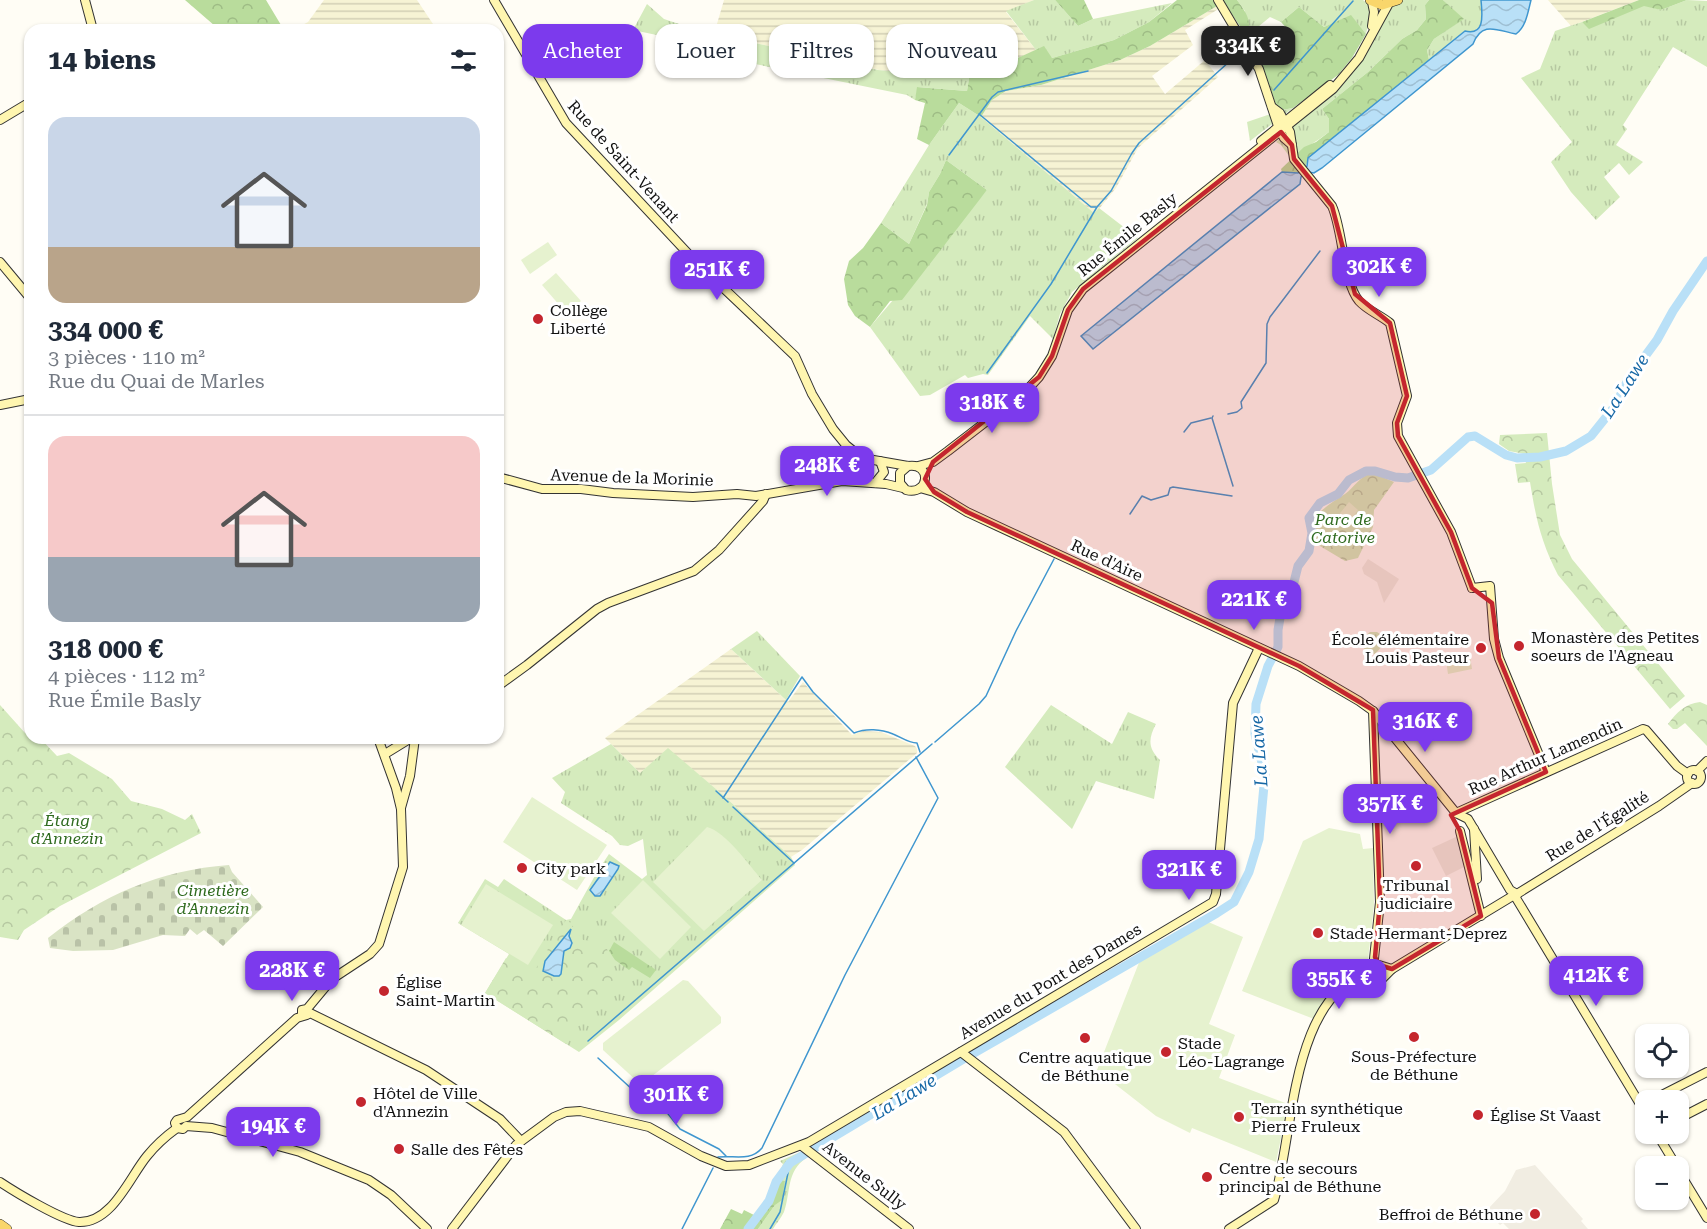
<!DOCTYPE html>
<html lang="fr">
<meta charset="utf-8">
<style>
:root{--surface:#fff;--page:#f2f2f3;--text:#1f2937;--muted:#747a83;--line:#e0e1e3;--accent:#7c3aed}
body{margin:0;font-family:"Roboto Serif",serif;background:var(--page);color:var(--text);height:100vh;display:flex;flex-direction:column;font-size:22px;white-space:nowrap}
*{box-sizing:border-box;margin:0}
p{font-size:20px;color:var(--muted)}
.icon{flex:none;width:33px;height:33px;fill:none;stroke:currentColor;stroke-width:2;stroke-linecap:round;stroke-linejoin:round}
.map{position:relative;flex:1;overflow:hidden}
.drawer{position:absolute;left:24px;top:24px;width:480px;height:720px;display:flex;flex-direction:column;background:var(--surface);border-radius:18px;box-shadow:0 2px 4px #0004}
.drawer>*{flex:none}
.banner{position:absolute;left:522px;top:24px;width:570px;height:54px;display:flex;gap:12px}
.controls{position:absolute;left:1635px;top:1024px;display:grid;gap:12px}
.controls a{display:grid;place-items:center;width:54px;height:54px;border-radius:12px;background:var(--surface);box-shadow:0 2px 4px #0004;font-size:30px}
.price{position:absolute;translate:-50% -51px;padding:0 14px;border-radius:12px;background:var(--accent);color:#fff;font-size:20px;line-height:39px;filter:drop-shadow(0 2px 3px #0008)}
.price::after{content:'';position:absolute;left:50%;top:36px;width:18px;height:14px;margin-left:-9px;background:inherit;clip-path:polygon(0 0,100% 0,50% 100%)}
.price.active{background:#222;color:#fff}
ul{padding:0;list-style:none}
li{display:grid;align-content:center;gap:12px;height:318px;padding:0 24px}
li+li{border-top:2px solid var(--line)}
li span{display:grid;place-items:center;height:186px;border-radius:18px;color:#555}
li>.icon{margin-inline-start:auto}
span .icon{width:108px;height:108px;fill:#fffc;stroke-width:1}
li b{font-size:26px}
h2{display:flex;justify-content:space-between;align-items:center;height:72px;padding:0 24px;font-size:26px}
.tag{padding:0 21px;border-radius:18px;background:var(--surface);box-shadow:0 2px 4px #0004;font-size:21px;line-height:54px}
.tag.active{background:var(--accent);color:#fff}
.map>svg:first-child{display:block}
.farmland{fill:url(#farmland-rules)}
.grass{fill:url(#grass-tufts)}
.forest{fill:url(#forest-crowns)}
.cemetery{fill:url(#cemetery-stones)}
.park{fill:url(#park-crowns)}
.pitch{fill:#e6f2cf}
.plaza{fill:#f1ede2}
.water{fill:url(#water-waves);stroke:#3f96cf;stroke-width:1.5}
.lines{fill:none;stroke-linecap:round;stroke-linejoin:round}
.stream{stroke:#3f96cf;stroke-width:1.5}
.river{stroke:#b9e0f7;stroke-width:9}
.secondary-casing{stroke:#333;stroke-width:10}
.primary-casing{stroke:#222;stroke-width:10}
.secondary{stroke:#fff6b0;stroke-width:8}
.primary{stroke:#f9d66b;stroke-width:9}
.marked{fill:#c4262e;fill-opacity:0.2;stroke:#c4262e;stroke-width:4.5;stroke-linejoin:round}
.poi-dot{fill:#c4262e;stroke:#fff;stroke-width:2}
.labels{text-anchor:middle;stroke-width:6;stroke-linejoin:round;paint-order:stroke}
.street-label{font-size:16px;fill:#111;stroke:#fff}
.poi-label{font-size:16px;fill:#111;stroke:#fff;text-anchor:start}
.park-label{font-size:16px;font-style:italic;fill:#2f6b1f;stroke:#fff}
.water-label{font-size:18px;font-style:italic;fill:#1768a6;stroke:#fff}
</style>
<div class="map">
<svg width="1707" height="1229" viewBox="0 0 1707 1229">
<defs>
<pattern id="farmland-rules" width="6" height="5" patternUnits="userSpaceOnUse" patternTransform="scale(1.5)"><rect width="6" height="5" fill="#f6f3d4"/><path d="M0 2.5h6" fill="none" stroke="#d2cfb5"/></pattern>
<pattern id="grass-tufts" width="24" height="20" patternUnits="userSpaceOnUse" patternTransform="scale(1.5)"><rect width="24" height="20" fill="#d5ebbd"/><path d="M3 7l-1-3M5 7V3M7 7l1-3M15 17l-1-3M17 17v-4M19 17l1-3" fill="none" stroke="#b6c8a1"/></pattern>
<pattern id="forest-crowns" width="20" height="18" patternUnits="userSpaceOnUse" patternTransform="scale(1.5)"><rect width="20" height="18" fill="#b9dc9c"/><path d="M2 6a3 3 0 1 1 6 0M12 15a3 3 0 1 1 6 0" fill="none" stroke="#9ebc85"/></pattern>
<pattern id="cemetery-stones" width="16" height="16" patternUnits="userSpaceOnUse" patternTransform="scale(1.5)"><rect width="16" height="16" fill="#d9e3c4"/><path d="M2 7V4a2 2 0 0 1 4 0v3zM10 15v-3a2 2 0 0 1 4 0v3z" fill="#b9c2a7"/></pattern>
<pattern id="park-crowns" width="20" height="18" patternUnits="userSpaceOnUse" patternTransform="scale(1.5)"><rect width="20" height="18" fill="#d5ebbd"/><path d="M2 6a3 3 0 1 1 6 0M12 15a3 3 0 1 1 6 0" fill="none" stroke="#b6c8a1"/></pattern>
<pattern id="water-waves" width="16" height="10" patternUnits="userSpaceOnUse" patternTransform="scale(1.5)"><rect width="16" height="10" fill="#b9e0f7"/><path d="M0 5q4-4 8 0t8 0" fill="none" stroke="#9ebfd3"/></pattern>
</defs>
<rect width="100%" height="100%" fill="#fffdf5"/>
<g class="farmland">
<polygon points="324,0 417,0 437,30 293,30 308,22"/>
<polygon points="724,0 1034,0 1006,12 1036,50 1000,66 970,72 910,73 879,70 714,34"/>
<polygon points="1548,0 1639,0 1571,26"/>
<polygon points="1217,6 1220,8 1185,30 1193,45 1152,76 1165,94 1205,60 1218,77 1138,148 1116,188 1095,214 981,117 992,100 1006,91 1041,85 1120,60 1150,46"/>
<polygon points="731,649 788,702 803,682 852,735 863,731 881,732 915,746 917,749 917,753 802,850 791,857 723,795 668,749 640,773 605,738"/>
</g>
<g class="grass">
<polygon points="1034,0 1055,0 1078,26 1093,19 1172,3 1149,22 1114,40 1052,58 1036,50 1006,11"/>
<polygon points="1237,0 1363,0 1369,5 1369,21 1366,34 1351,16 1324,27 1299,7 1281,22 1270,17 1247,36 1242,29 1246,30 1245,11"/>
<path d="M1402 0H1429L1425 5 1426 19 1417 30 1402 39 1368 72 1322 109 1329 119V132C1316 142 1304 148 1292 160L1281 145 1276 142 1293 126 1330 95 1389 9Z"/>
<polygon points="1443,0 1481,0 1482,24 1473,32 1465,31 1429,60 1427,50 1434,39 1463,19"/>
<polygon points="1687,0 1707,1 1707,67 1673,47 1623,125 1627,129 1616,145 1643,162 1629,175 1619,163 1604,177 1620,197 1596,220 1571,192 1551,162 1572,142 1521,78 1540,69 1555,31 1582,22 1589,28 1644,5 1661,10"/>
<polygon points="647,4 664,19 676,23 714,34 878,70 910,73 970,72 967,91 918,87 915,100 907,95 750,63 751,55 633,30"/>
<polygon points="959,103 981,117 1094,213 1099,208 1138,238 1072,292 1060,314 1053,339 1030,316 988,375 983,374 968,378 965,375 930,395 920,396 870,327 987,190 946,160 940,174 929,192 927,204 909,244 881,223 929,145"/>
<polygon points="1293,108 1250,141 1247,122 1282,110"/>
<polygon points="757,631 800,676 786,700 731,649"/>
<polygon points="1370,632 1377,632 1386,638 1386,642 1375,654 1367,652 1362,646 1364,637"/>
<path d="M1051 705 1112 744 1128 712 1156 724C1148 739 1148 748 1160 760L1154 799 1096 781 1072 829 1005 767Z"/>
<polygon points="611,744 640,773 668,748 723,795 791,857 795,865 619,1020 579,1052 485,993 509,954 458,923 485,879 498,887 504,879 566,920 571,919 597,872 609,854 642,879 647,875 643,839 628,846 620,845 612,836 561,803 565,792 552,778"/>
<path d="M800 1152 806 1158C786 1172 791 1192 784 1212 781 1218 776 1224 773 1229H758L775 1205 785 1181 778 1178 783 1164 780 1161Z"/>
</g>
<g class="forest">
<polygon points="185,0 266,0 284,30 216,30 215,26"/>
<polygon points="1055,0 1084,0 1093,19 1078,26"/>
<polygon points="1177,0 1213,0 1217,6 1150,46 1120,60 1041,85 1006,91 992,100 981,117 959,103 929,145 917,139 925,103 915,100 917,87 967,91 970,72 1000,66 1044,46 1052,58 1114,40 1149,22"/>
<path d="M1222 0H1237C1243 8 1250 17 1249 27L1242 29Z"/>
<polygon points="1429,0 1443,0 1464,19 1434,39 1427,50 1429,60 1308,158 1306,166 1298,174 1282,172 1281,169 1304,147 1316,142 1329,132 1329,119 1322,109 1368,72 1402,39 1417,30 1426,19 1425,5"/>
<polygon points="1639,0 1687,0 1661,10 1644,6 1589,29 1582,22"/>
<polygon points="1299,7 1324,27 1351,15 1366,34 1352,58 1338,75 1293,108 1282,110 1276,105 1260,60 1265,57 1289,31 1281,22"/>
<polygon points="946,160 987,190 902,300 890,301 870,327 855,316 848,305 844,279 849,261 863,248 881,223 909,244 927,205 929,192 940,174"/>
<polygon points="614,942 656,970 650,978 632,967 629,970 615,960 609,951"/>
<polygon points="777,1178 785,1181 782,1200 775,1205 758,1229 720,1229 731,1209 742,1214 744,1210 756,1216 770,1195"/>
</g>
<path class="cemetery" d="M229 865 232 872 263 907 223 946 204 930 197 935 190 929 185 936 163 935 113 950 73 951 50 948 48 938C102 895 160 870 229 865Z"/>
<g class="park">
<path d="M1547 433 1552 484 1560 535 1572 559 1685 696 1670 709 1558 575C1541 542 1536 519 1530 482L1518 483 1515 464 1526 463 1525 454 1509 451 1499 444 1500 435Z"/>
<path d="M1373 473 1394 482 1374 510 1373 527 1358 558 1345 561 1315 543 1317 515C1326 506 1335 500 1345 494 1355 487 1360 475 1373 473Z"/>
<path d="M1700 702 1707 705V746L1685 723 1677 729H1673L1668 724C1677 712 1685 704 1700 702Z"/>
<polygon points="0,705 25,733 30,730 30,738 40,738 57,756 69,753 112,779 131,801 162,809 185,820 192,814 201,833 60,906 24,930 18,940 0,937"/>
<path d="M566 920H568L583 940 602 943C610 952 615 961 614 972 613 998 591 1005 577 1023 572 1030 571 1038 566 1044L485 993 506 958 533 973Z"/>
</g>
<g class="pitch">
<polygon points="548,242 557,255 530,274 521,260"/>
<polygon points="556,273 581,301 567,314 542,285"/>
<polygon points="1349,502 1358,510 1347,525 1337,517"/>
<polygon points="1470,656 1472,669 1448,674 1446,660"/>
<polygon points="532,797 607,845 577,890 503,842"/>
<path d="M707 827C726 832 749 865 762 880L704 931 653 882Z"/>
<polygon points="1329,828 1360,834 1363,849 1373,848 1374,905 1368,960 1363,962 1362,968 1334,986 1314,1019 1242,991 1303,841"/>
<polygon points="643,880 691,927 660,959 611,913"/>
<polygon points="486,884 553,925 528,965 461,925"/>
<polygon points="1206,921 1243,937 1209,1024 1235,1035 1219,1078 1288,1104 1276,1162 1192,1128 1190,1133 1156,1116 1097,1070 1140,960"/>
<polygon points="683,980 688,981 721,1017 721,1023 643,1083 638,1082 603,1050 603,1043"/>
</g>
<g class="plaza">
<polygon points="1368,559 1399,579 1384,603 1377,582 1364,574 1362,568"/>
<polygon points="1458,836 1466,866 1446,876 1432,848"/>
<polygon points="1535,1165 1583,1219 1581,1221 1588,1229 1509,1229 1503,1223 1500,1225 1486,1211 1505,1191 1516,1170"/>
</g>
<g class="water">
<path d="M1481 0H1531C1528 12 1526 27 1516 34 1496 30 1482 21 1473 44L1322 168 1314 173 1308 172 1301 177 1300 184 1093 349 1081 336 1282 172 1298 173 1307 166 1308 158 1465 31C1486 36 1482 13 1481 0Z"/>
<polygon points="610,862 619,866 618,869 600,896 595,896 590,890"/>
<polygon points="571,929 569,936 572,943 570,948 564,951 561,974 559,976 554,976 543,971 545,961"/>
</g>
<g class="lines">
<g class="stream">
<polyline points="1274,90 1353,1"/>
<polyline points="979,114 1091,207 1096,207"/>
<polyline points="949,155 992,97 998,92 1088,71"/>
<polyline points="987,373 1051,284 1097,207 1111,191 1132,153 1139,143 1240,52"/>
<polyline points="1228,414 1237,412 1242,408 1241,402 1266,363 1267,324 1270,317 1320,251"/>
<polyline points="1213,416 1212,418 1233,486"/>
<polyline points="1184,432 1191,423 1211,418"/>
<polyline points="1130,514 1142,496 1151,500 1168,495 1170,488 1173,487 1232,496"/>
<polyline points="935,742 979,704 986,696 1016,631 1054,559"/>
<polyline points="716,791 728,802"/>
<path d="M723 798 802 677 813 692 854 733C866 728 881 729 893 734 901 737 908 743 917 743L920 752"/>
<polyline points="733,807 794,863"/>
<polyline points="588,1041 932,744"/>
<polyline points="598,1058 647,1103 665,1110 680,1129 719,1149 726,1156"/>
<path d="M718 1157C734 1155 750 1162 762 1148L845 975 938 798 916 757"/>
<polyline points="682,1229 713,1168"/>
<polyline points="770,1229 780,1212 790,1163"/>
</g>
<polyline class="river" points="748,1229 769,1201 776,1182 790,1163 962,1060 1217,913 1234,902 1249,872 1259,839 1265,775 1255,734 1256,704 1268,666 1278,647 1278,630 1281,612 1293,586 1298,566 1309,551 1312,533 1309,518 1320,503 1338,494 1349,480 1366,471 1375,471 1395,477 1408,478 1431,470 1468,437 1475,436 1506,455 1517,458 1540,457 1566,451 1591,436 1615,406 1629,378 1657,340 1673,311 1707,261"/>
<g class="secondary-casing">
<g id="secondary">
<polyline points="85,0 93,30"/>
<path d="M494 0 566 123 695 261 795 356 812 394 833 429 846 445 862 458 908 466C932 462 930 496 906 490L900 483V473L908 466"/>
<polyline points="1218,0 1259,69 1279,129 1284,138 1292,145"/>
<polyline points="1372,2 1374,12 1372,26"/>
<path d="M1272 107 1280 113 1290 132 1294 159 1332 206C1343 230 1343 282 1359 301 1367 310 1380 315 1390 323L1407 396 1397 423 1398 436 1451 532 1472 588"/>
<polyline points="0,120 30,102"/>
<polyline points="1261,141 1330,85"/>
<polyline points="0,262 30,298"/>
<polyline points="0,405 30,399"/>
<polyline points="918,466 933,462 948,451 1027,390 1039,377 1052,356 1068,310 1083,289 1333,89 1359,58 1388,5"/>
<polyline points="498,477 542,489 581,489 613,493 693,497 737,494 756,496 842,481 886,484 903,488"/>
<polyline points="875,483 884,472 880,461"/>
<polyline points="920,488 934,492 967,512 1299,666 1359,701 1373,711 1456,813"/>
<polyline points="1472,588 1490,586 1494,639 1499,658 1546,772"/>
<polyline points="498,686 527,665 597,609 608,603 694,571 719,550 763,501 766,494"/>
<polyline points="1373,711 1380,902 1373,968"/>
<polyline points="385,754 411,738"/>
<circle cx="1694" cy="777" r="7"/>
<polyline points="1697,771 1707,761"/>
<polyline points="401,808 410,776 415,738"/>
<polyline points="1456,813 1468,819 1510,890 1517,894 1516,898 1646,1114"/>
<polyline points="1456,813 1643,729 1646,730 1677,766 1688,774"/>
<polyline points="1474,829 1477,879"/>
<polyline points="1460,831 1481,916"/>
<polyline points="1517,894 1659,806 1692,783"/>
<polyline points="1372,970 1379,965 1392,969"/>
<polyline points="1353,979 1381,980 1392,969 1511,897"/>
<polyline points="308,1012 426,1070 500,1119 521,1141"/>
<polyline points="302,1015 302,1010 307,1009 332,979 370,954 379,944 403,867 401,809 396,788 378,738"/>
<polyline points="961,1052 1064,1132 1136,1229"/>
<polyline points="1650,1101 1707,1072"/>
<polyline points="1678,1119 1707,1104"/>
<polyline points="177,1128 183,1129 186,1126 212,1128 300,1152 369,1180 391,1195 427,1229"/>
<polyline points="177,1128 175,1123 177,1120 187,1117 297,1018 307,1015"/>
<polyline points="1657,1134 1677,1167"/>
<polyline points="802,1146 909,1229"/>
<polyline points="1678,1170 1707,1218"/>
<path d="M0 1182C15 1192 63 1221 79 1222 112 1223 129 1178 147 1156 155 1146 166 1136 177 1128"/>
<polyline points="452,1229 516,1145 554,1117 566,1112 580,1111 649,1127 701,1156 726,1166 749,1165 809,1142 1213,902 1216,894 1233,703 1259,648"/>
<path d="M1229 1229 1274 1200C1295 1131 1289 996 1373 969"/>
</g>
</g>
<g class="primary-casing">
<g id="primary">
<polyline points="1370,0 1382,5 1398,0"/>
<polyline points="0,1224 7,1229"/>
</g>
</g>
<use href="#secondary" class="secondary"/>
<use href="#primary" class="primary"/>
</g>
<path class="marked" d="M1281 132 1292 145 1294 159 1332 206 1355 294 1390 323 1407 396 1397 423 1398 436 1451 532 1472 588 1492 603 1499 658 1546 772 1451 815 1460 831 1481 916 1392 969 1379 965 1375 957 1380 902 1373 710 1299 666 967 512 934 492 925 479 933 462 1039 377 1052 356 1068 310 1083 289Z"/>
<g class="poi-dot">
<circle cx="538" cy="319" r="6"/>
<circle cx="1519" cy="646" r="6"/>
<circle cx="1481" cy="648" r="6"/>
<circle cx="1416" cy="866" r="6"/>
<circle cx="522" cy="868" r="6"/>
<circle cx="1318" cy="933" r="6"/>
<circle cx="384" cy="991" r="6"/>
<circle cx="1414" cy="1037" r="6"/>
<circle cx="1085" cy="1038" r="6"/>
<circle cx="1166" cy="1052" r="6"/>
<circle cx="361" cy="1102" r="6"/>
<circle cx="1478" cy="1115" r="6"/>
<circle cx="1239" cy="1117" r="6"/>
<circle cx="399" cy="1149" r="6"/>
<circle cx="1207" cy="1177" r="6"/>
<circle cx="1535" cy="1214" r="6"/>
</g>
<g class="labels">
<g class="street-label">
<text transform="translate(624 161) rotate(48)" y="6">Rue de Saint-Venant</text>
<text transform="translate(1127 234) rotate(-39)" y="6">Rue Émile Basly</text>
<text transform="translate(632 477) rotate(2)" y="6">Avenue de la Morinie</text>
<text transform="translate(1107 560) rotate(25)" y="6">Rue d'Aire</text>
<text transform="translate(1545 756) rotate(-24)" y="6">Rue Arthur Lamendin</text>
<text transform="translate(1597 826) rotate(-32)" y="6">Rue de l'Égalité</text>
<text transform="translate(1050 981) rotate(-31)" y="6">Avenue du Pont des Dames</text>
<text transform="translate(865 1175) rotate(38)" y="6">Avenue Sully</text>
</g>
<g class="poi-label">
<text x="550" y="316">Collège<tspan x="550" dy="18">Liberté</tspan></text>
<text x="1531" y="643">Monastère des Petites<tspan x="1531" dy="18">soeurs de l'Agneau</tspan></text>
<text x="1469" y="645" text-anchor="end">École élémentaire<tspan x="1469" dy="18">Louis Pasteur</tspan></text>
<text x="534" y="874">City park</text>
<text x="1416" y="891" text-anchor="middle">Tribunal<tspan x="1416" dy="18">judiciaire</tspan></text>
<text x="1330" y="939">Stade Hermant-Deprez</text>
<text x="396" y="988">Église<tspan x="396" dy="18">Saint-Martin</tspan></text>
<text x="1178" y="1049">Stade<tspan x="1178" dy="18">Léo-Lagrange</tspan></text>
<text x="1414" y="1062" text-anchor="middle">Sous-Préfecture<tspan x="1414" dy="18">de Béthune</tspan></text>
<text x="1085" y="1063" text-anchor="middle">Centre aquatique<tspan x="1085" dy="18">de Béthune</tspan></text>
<text x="373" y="1099">Hôtel de Ville<tspan x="373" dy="18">d'Annezin</tspan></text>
<text x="1251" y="1114">Terrain synthétique<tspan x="1251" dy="18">Pierre Fruleux</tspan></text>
<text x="1490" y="1121">Église St Vaast</text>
<text x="411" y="1155">Salle des Fêtes</text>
<text x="1219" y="1174">Centre de secours<tspan x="1219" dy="18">principal de Béthune</tspan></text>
<text x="1523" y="1220" text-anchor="end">Beffroi de Béthune</text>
</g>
<g class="park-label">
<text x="1343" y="525">Parc de<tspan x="1343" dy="18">Catorive</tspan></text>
<text x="67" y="826">Étang<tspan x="67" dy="18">d’Annezin</tspan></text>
<text x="213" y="896">Cimetière<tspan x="213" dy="18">d’Annezin</tspan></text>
</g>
<g class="water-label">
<text transform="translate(1625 386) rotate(-57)" y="6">La Lawe</text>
<text transform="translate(1259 751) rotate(-94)" y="6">La Lawe</text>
<text transform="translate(904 1097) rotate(-31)" y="6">La Lawe</text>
</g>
</g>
</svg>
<div class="controls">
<a><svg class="icon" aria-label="locate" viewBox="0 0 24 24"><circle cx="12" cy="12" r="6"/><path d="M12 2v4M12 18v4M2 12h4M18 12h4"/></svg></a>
<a>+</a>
<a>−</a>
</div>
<b class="price active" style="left:1248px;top:77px">334K €</b>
<b class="price" style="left:1379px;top:298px">302K €</b>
<b class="price" style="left:717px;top:301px">251K €</b>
<b class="price" style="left:992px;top:434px">318K €</b>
<b class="price" style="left:827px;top:497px">248K €</b>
<b class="price" style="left:1254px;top:631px">221K €</b>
<b class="price" style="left:1425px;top:753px">316K €</b>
<b class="price" style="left:1390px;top:835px">357K €</b>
<b class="price" style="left:1189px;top:901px">321K €</b>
<b class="price" style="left:292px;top:1002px">228K €</b>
<b class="price" style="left:1596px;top:1007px">412K €</b>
<b class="price" style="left:1339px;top:1010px">355K €</b>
<b class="price" style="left:676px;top:1126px">301K €</b>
<b class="price" style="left:273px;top:1158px">194K €</b>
<div class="banner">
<a class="tag active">Acheter</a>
<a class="tag">Louer</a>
<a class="tag">Filtres</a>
<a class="tag">Nouveau</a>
</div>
<section class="drawer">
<h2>14 biens<svg class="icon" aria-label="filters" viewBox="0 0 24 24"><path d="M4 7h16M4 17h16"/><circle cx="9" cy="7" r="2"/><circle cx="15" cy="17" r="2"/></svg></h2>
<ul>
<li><span style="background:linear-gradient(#c9d6e8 70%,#b9a48a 0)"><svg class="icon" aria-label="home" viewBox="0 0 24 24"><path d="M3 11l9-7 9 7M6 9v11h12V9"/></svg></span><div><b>334 000 €</b><p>3 pièces · 110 m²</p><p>Rue du Quai de Marles</p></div></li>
<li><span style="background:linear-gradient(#f6c9c9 65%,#9aa5b1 0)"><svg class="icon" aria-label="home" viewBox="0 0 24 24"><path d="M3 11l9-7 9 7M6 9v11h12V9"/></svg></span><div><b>318 000 €</b><p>4 pièces · 112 m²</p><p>Rue Émile Basly</p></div></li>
</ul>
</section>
</div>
